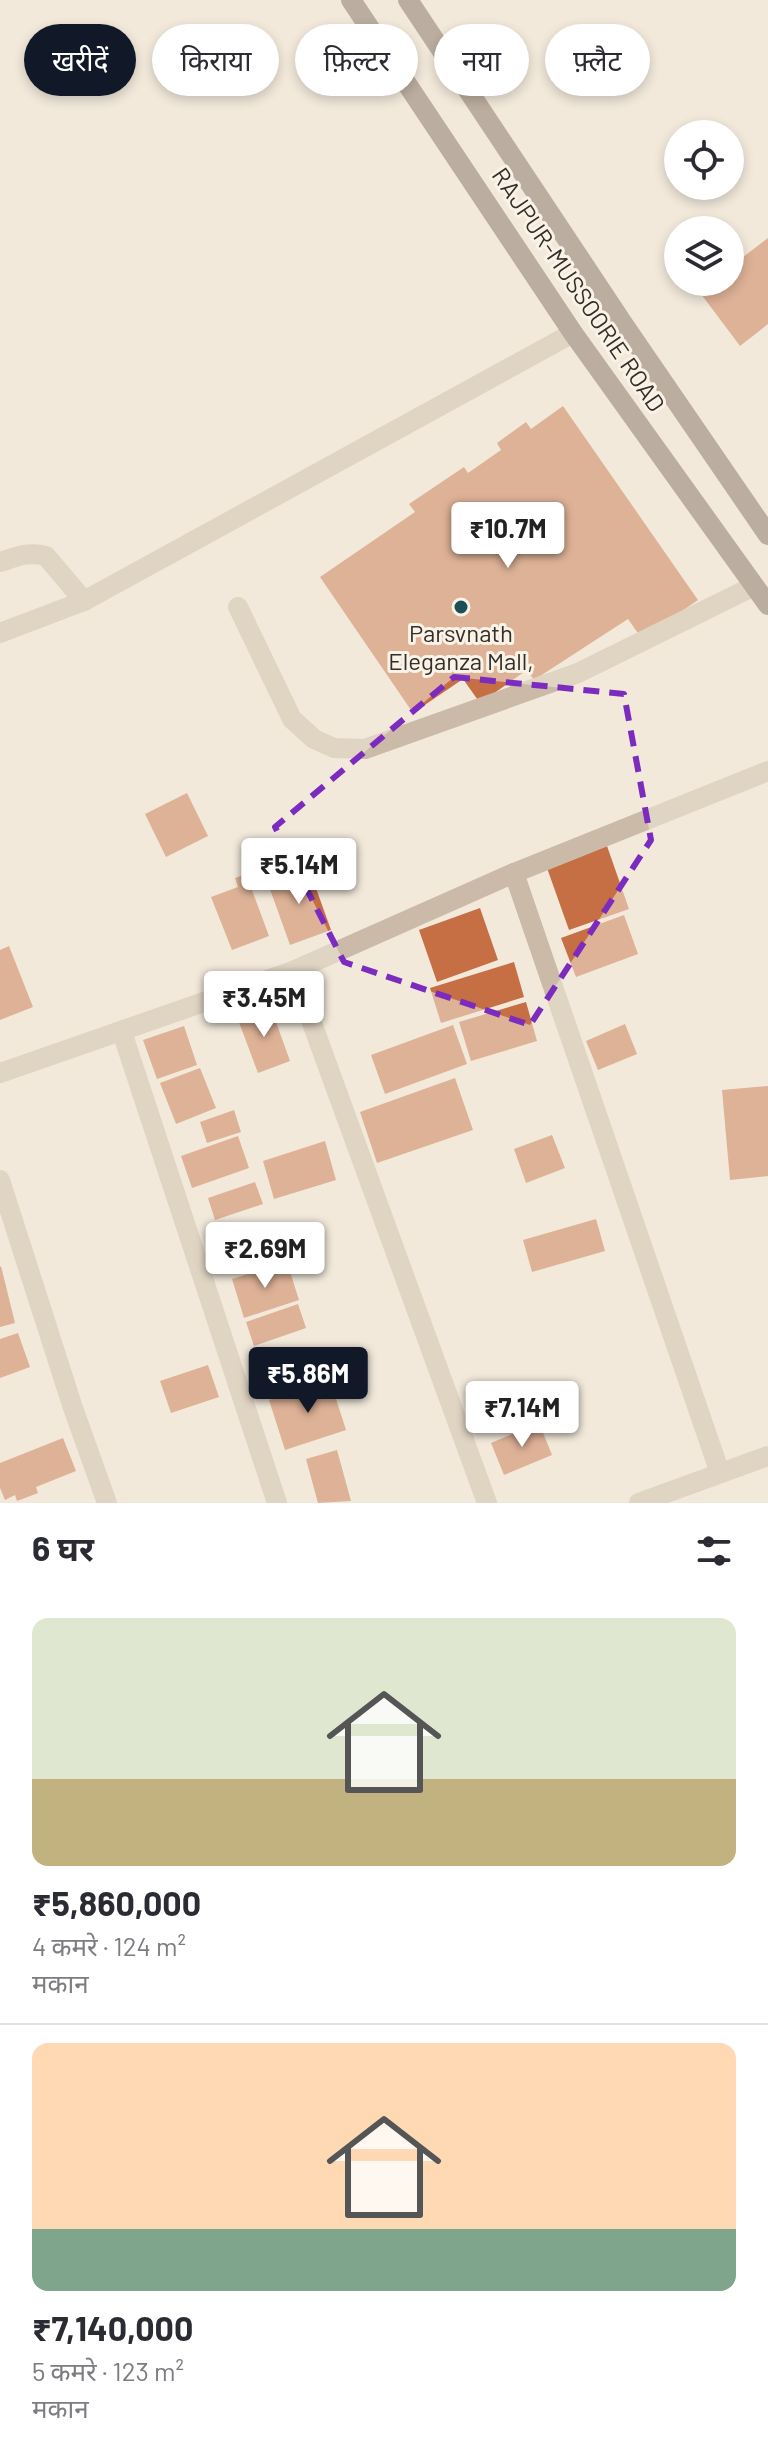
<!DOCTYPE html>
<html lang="hi">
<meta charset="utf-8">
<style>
:root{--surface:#fff;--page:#f7f7f7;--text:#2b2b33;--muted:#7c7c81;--line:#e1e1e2;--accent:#111827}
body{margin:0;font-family:Barlow,"Noto Sans Devanagari",sans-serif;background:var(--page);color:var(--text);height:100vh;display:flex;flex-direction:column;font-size:30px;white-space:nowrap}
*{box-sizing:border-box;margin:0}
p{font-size:26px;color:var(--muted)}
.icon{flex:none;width:44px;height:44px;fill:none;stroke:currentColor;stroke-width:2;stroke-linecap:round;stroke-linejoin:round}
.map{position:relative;height:1503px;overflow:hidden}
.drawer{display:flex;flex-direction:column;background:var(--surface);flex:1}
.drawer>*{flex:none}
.banner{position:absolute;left:24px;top:24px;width:720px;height:72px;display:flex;gap:16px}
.fabs{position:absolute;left:664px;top:120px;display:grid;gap:16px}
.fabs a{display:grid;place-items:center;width:80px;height:80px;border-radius:50%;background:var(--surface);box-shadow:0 4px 12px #0003;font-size:40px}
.price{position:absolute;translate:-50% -68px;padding:0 18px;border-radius:8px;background:#fff;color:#222;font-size:26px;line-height:52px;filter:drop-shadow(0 2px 4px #0008)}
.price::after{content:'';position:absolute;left:50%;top:48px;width:24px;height:18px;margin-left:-12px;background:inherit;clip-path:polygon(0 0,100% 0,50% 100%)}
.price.selected{background:var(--accent);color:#fff}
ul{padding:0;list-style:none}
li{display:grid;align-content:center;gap:16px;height:424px;padding:0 32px}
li+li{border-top:2px solid var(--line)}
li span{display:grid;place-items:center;height:248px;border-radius:16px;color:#555}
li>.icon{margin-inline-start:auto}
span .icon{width:144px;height:144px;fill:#fffc;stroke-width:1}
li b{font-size:34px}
h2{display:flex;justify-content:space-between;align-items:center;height:96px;padding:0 32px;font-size:34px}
.chip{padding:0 28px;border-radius:36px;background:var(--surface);box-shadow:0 4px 12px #0003;font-size:28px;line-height:72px}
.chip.selected{background:var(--accent);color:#fff}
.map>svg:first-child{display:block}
.building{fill:#c66f45}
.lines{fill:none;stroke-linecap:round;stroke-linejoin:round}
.street{stroke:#cabaa7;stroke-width:20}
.primary{stroke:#786659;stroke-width:20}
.marked{fill:none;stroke:#7b2cbf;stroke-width:6;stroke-dasharray:16 10;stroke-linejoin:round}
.poi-dot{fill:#1d4f58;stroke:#f9f3e7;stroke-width:3}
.labels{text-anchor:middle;stroke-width:6;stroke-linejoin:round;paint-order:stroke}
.street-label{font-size:24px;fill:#362d28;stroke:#f9f3e7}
.poi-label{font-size:24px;fill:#362d28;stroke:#f9f3e7}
</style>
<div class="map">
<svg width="768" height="1503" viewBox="0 0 768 1503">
<rect width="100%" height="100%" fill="#f2e9db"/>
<g class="building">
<polygon points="768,238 768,324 740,346 698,290 709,282 730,282 730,267"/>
<polygon points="563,406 698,600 642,639 628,619 534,680 527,670 480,703 463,679 413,713 320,577 415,512 409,504 464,467 468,473 501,450 497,443 526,422 531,429"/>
<polygon points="187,793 208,836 166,857 145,814"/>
<polygon points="607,846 629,909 569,930 547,868"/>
<polygon points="308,866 331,930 290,945 267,881"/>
<polygon points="246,874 269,936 232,950 211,897 238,887 235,878"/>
<polygon points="480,908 498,960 437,982 419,930"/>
<polygon points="624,915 638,954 576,977 561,938"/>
<polygon points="9,946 33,1007 0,1020 0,950"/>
<polygon points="514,962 524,997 441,1023 430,988"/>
<polygon points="526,1002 537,1041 471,1061 459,1022"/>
<polygon points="270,1005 290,1061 258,1073 237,1017"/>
<polygon points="625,1024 637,1054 598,1070 586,1041"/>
<polygon points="453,1025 467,1064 385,1094 371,1055"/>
<polygon points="184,1026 197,1065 157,1079 143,1040"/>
<polygon points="200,1068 216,1108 176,1124 160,1083"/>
<polygon points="455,1078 473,1130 377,1163 360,1112"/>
<polygon points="768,1086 768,1176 730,1180 722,1090"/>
<polygon points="234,1110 241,1132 207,1143 200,1122"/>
<polygon points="552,1135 565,1168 526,1183 514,1149"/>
<polygon points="238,1136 249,1168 192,1188 181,1156"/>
<polygon points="325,1141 336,1180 274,1199 263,1161"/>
<polygon points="255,1182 263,1204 215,1220 208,1198"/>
<polygon points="596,1219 605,1251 532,1272 523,1240"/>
<polygon points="287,1262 299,1300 244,1318 232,1279"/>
<polygon points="1,1266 15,1323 0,1327 0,1267"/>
<polygon points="298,1304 306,1328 254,1346 246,1322"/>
<polygon points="18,1333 30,1367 0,1378 0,1339"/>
<polygon points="208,1365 219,1397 171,1413 160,1381"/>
<polygon points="330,1380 346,1430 285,1450 269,1400"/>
<polygon points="539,1423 552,1455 504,1475 491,1443"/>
<polygon points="63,1438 76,1471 36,1487 38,1493 17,1501 15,1495 5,1500 0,1488 0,1463"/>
<polygon points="337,1450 351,1501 318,1503 306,1459"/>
</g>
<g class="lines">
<g class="street">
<path d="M0 562C16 557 29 551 46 556L84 601"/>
<polyline points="238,607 292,719 314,739 334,748 365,749 578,673 754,586"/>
<polyline points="0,633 84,601 573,333"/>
<polyline points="514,873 720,1473"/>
<polyline points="293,971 487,1503"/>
<polyline points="122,1032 277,1503"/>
<polyline points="0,1073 293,971 514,873 768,771"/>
<polyline points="0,1180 73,1408 107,1503"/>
<polyline points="639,1503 768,1456"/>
</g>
<g class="primary">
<polyline points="351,0 573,333 768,605"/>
<polyline points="408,0 624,325 768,535"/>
</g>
</g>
<path d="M0 0H768V1503H0ZM454 677 624 694 651 840 530 1025 344 962 275 827Z" fill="#f2e9db" fill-opacity=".55" fill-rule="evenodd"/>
<path class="marked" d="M454 677 624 694 651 840 530 1025 344 962 275 827Z"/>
<circle class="poi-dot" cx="461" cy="607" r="8"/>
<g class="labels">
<g class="street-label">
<text transform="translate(578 290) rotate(56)" y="8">RAJPUR-MUSSOORIE ROAD</text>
</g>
<g class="poi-label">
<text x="461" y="642">Parsvnath<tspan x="461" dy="28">Eleganza Mall,</tspan></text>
</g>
</g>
</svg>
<div class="fabs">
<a><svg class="icon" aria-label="locate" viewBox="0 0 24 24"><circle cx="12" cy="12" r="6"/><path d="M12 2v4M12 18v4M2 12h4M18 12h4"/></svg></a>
<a><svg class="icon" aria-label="layers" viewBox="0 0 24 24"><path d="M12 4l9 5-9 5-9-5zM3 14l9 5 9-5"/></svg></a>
</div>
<b class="price" style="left:508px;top:570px">₹10.7M</b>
<b class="price" style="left:299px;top:906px">₹5.14M</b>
<b class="price" style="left:264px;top:1039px">₹3.45M</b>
<b class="price" style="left:265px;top:1290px">₹2.69M</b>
<b class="price selected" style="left:308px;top:1415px">₹5.86M</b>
<b class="price" style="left:522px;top:1449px">₹7.14M</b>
<div class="banner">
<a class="chip selected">खरीदें</a>
<a class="chip">किराया</a>
<a class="chip">फ़िल्टर</a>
<a class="chip">नया</a>
<a class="chip">फ़्लैट</a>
</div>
</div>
<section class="drawer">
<h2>6 घर<svg class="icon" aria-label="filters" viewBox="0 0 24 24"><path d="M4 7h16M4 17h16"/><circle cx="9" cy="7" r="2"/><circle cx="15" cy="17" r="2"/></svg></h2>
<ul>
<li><span style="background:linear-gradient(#dfe7d0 65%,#c2b280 0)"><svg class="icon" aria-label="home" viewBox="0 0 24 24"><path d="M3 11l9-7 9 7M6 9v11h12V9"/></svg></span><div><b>₹5,860,000</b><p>4 कमरे · 124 m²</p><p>मकान</p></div></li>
<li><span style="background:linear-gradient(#ffd9b3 75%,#7fa58c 0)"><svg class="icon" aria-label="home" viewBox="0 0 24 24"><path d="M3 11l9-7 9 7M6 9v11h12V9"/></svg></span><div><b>₹7,140,000</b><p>5 कमरे · 123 m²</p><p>मकान</p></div></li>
</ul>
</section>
